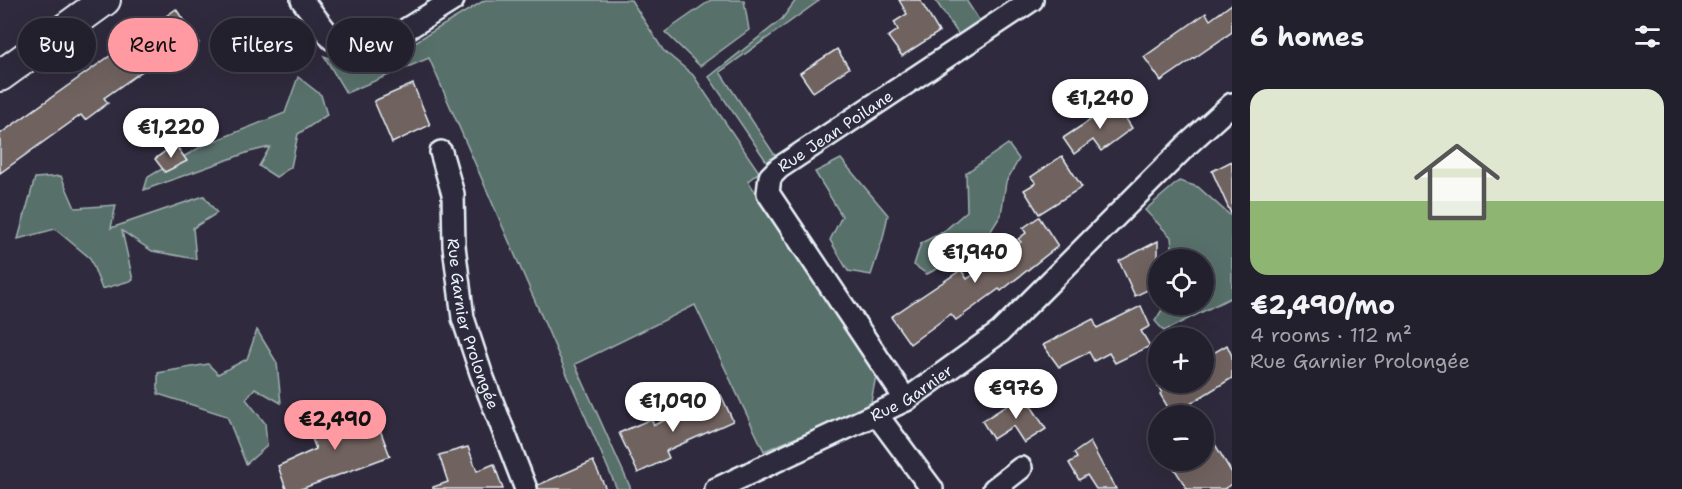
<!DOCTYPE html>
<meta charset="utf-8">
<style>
:root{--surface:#23202e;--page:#2b2836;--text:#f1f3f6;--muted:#a3a3aa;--line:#403e4a;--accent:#ff9aa2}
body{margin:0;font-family:"Shantell Sans",sans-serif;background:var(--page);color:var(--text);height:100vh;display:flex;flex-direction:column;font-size:22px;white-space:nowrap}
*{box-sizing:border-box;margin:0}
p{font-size:20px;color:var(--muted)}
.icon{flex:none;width:33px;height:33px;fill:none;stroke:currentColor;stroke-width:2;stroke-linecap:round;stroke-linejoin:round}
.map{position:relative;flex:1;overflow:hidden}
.panel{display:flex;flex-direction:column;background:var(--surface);width:450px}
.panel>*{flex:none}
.guide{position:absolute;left:18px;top:18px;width:570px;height:54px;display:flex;gap:12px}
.buttons{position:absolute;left:1148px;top:249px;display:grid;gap:12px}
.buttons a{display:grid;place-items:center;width:66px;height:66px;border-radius:50%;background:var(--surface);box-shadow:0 6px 24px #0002,0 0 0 2px var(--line);font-size:30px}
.price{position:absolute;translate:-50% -51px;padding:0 14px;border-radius:21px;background:#fff;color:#222;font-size:20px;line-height:39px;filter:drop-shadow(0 2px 3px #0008)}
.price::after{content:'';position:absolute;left:50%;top:36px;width:18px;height:14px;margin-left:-9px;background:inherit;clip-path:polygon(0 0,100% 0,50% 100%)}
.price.selected{background:var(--accent);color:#111}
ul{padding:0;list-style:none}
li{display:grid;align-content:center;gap:12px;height:318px;padding:0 18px}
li+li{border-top:2px solid var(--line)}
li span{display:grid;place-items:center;height:186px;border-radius:18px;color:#555}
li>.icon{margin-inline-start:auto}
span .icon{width:108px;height:108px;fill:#fffc;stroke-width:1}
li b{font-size:26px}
h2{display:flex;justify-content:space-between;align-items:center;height:72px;padding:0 18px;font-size:26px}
.tag{padding:0 21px;border-radius:27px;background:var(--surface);box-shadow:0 6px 24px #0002,0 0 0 2px var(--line);font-size:21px;line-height:54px}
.tag.selected{background:var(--accent);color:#111}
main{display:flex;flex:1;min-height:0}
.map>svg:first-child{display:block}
.green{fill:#586f6a;stroke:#a0b0b1;stroke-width:1.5}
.building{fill:#6f625e;stroke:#e8f1f8;stroke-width:1.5}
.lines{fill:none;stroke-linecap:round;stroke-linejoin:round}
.street-casing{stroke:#e8f1f8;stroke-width:26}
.secondary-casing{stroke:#e8f1f8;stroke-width:34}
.street{stroke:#2f2a3d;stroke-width:21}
.secondary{stroke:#2f2a3d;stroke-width:30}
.labels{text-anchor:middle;stroke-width:6;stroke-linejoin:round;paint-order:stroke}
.street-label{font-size:16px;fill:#e8f1f8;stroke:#2f2a3d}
</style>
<main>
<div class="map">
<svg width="1232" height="489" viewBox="0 0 1232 489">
<rect width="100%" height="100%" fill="#2f2a3d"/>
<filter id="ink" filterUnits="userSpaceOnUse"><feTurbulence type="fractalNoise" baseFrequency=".0167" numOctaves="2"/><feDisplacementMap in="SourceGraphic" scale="12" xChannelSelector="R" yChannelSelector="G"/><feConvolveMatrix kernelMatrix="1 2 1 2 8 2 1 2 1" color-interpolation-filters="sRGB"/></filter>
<g filter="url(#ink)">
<g class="green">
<polygon points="485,0 631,0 663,50 693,75 759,172 748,181 876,376 870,407 764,451 695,305 575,364 631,489 617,489 429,58 346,93 324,56 347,65 375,66"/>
<polygon points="711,0 744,0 749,30 700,66 665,32"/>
<polygon points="796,0 820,0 720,72 778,160 769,165 709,77 782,19"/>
<polygon points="935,0 966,0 981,23 961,38"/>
<polygon points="298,77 321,95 327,115 298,134 291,167 276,177 259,166 270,147 249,152 144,190 148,177 204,145 285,113"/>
<polygon points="1008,144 1019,159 1006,182 1001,215 982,245 927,274 914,265 921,243 943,232 967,211 966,173"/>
<polygon points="841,159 888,215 883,238 871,275 848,271 830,240 842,216 815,172"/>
<polygon points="61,176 75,208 116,205 111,228 204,196 217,213 193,228 196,259 152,251 122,231 133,280 102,289 90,258 55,229 18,239 35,178"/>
<polygon points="1179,181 1198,187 1232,217 1232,297 1164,331 1155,321 1165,305 1203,304 1203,260 1173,259 1171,237 1145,210"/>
<polygon points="257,330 277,363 281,403 255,388 246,399 265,423 267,446 246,464 227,416 158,394 158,373 208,364 218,374 247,359"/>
</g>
<g class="building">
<polygon points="899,0 920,0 939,32 902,56 888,37 898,30 894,22 907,14"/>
<polygon points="1232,4 1232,32 1161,81 1144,57 1206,13 1210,20"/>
<polygon points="176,9 199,43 166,66 161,58 104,98 108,103 85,120 81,115 0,173 0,134"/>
<polygon points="837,49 849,68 813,92 800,73"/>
<polygon points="413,84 430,125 392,143 374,101"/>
<polygon points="1116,103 1132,128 1101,151 1093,140 1074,154 1063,138"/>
<polygon points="175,144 187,161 165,172 155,159"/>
<polygon points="1062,156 1082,187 1039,214 1024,190 1036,183 1031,177"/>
<polygon points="1232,161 1232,216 1212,171"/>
<polygon points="1039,217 1058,246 1001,291 999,289 956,320 951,314 910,344 891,317 961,270 967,279 1021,242 1018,239 1026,233 1023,228"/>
<polygon points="1158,241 1158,273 1151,277 1156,286 1135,296 1119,261"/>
<polygon points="1141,306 1150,326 1141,331 1150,346 1115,363 1109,353 1094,361 1089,352 1059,367 1043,345 1093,319 1097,328"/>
<polygon points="1227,345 1232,356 1232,378 1191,403 1198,416 1173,416 1160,394 1162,393 1156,382 1203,382 1203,359"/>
<polygon points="721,395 733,421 666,451 669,458 638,473 619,433 651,419 654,425"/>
<polygon points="1024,395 1046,429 1024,443 1013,426 993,439 982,421"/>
<polygon points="353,408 360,428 377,422 390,456 301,489 286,489 278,466 316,449 307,425"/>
<polygon points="1203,424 1232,473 1232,484 1224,489 1187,489 1169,460 1203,460"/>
<polygon points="1090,442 1105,470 1116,489 1096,489 1087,475 1079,480 1069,463 1077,458 1074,453"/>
<polygon points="468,447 477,471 494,464 503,489 433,489 433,487 448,482 439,455"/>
<polygon points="593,461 606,489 538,489 538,485"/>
</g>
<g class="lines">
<g class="street-casing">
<g id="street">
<polyline points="302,0 332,39 362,47 394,37 453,0"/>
<path id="s1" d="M441 152 453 194 454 246 463 318 481 373 526 489"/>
<path id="s2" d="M906 400 768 193 770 177 779 168 1032 0"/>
<polyline points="877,415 932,489"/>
<path id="s3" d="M716 489 906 400 1000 332 1187 145 1232 104"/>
<polyline points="994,489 1021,468"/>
</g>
</g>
<g class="secondary-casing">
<polyline id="secondary" points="0,76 105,0"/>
</g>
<use href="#street" class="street"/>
<use href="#secondary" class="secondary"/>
</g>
</g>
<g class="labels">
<g class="street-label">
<text dy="6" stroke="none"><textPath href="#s2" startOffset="345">Rue Jean Poilane</textPath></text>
<text dy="6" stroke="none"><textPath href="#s1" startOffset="176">Rue Garnier Prolongée</textPath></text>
<text dy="6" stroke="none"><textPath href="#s3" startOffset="218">Rue Garnier</textPath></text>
</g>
</g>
</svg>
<div class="buttons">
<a><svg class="icon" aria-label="locate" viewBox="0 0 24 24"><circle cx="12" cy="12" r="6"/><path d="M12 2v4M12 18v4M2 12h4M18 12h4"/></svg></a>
<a>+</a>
<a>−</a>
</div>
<b class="price" style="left:1100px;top:130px">€1,240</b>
<b class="price" style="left:171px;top:159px">€1,220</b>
<b class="price" style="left:975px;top:284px">€1,940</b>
<b class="price" style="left:1016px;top:420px">€976</b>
<b class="price" style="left:673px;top:433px">€1,090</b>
<b class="price selected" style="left:335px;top:451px">€2,490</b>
<div class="guide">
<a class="tag">Buy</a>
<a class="tag selected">Rent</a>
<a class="tag">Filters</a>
<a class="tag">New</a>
</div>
</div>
<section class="panel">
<h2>6 homes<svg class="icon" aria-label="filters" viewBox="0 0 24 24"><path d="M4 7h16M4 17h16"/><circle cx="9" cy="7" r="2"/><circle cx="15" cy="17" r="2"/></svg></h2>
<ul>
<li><span style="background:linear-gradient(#dfe7d0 60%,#8fb573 0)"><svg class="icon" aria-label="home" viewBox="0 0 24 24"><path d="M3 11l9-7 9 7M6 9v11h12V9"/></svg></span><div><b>€2,490/mo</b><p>4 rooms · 112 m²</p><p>Rue Garnier Prolongée</p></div></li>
</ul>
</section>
</main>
